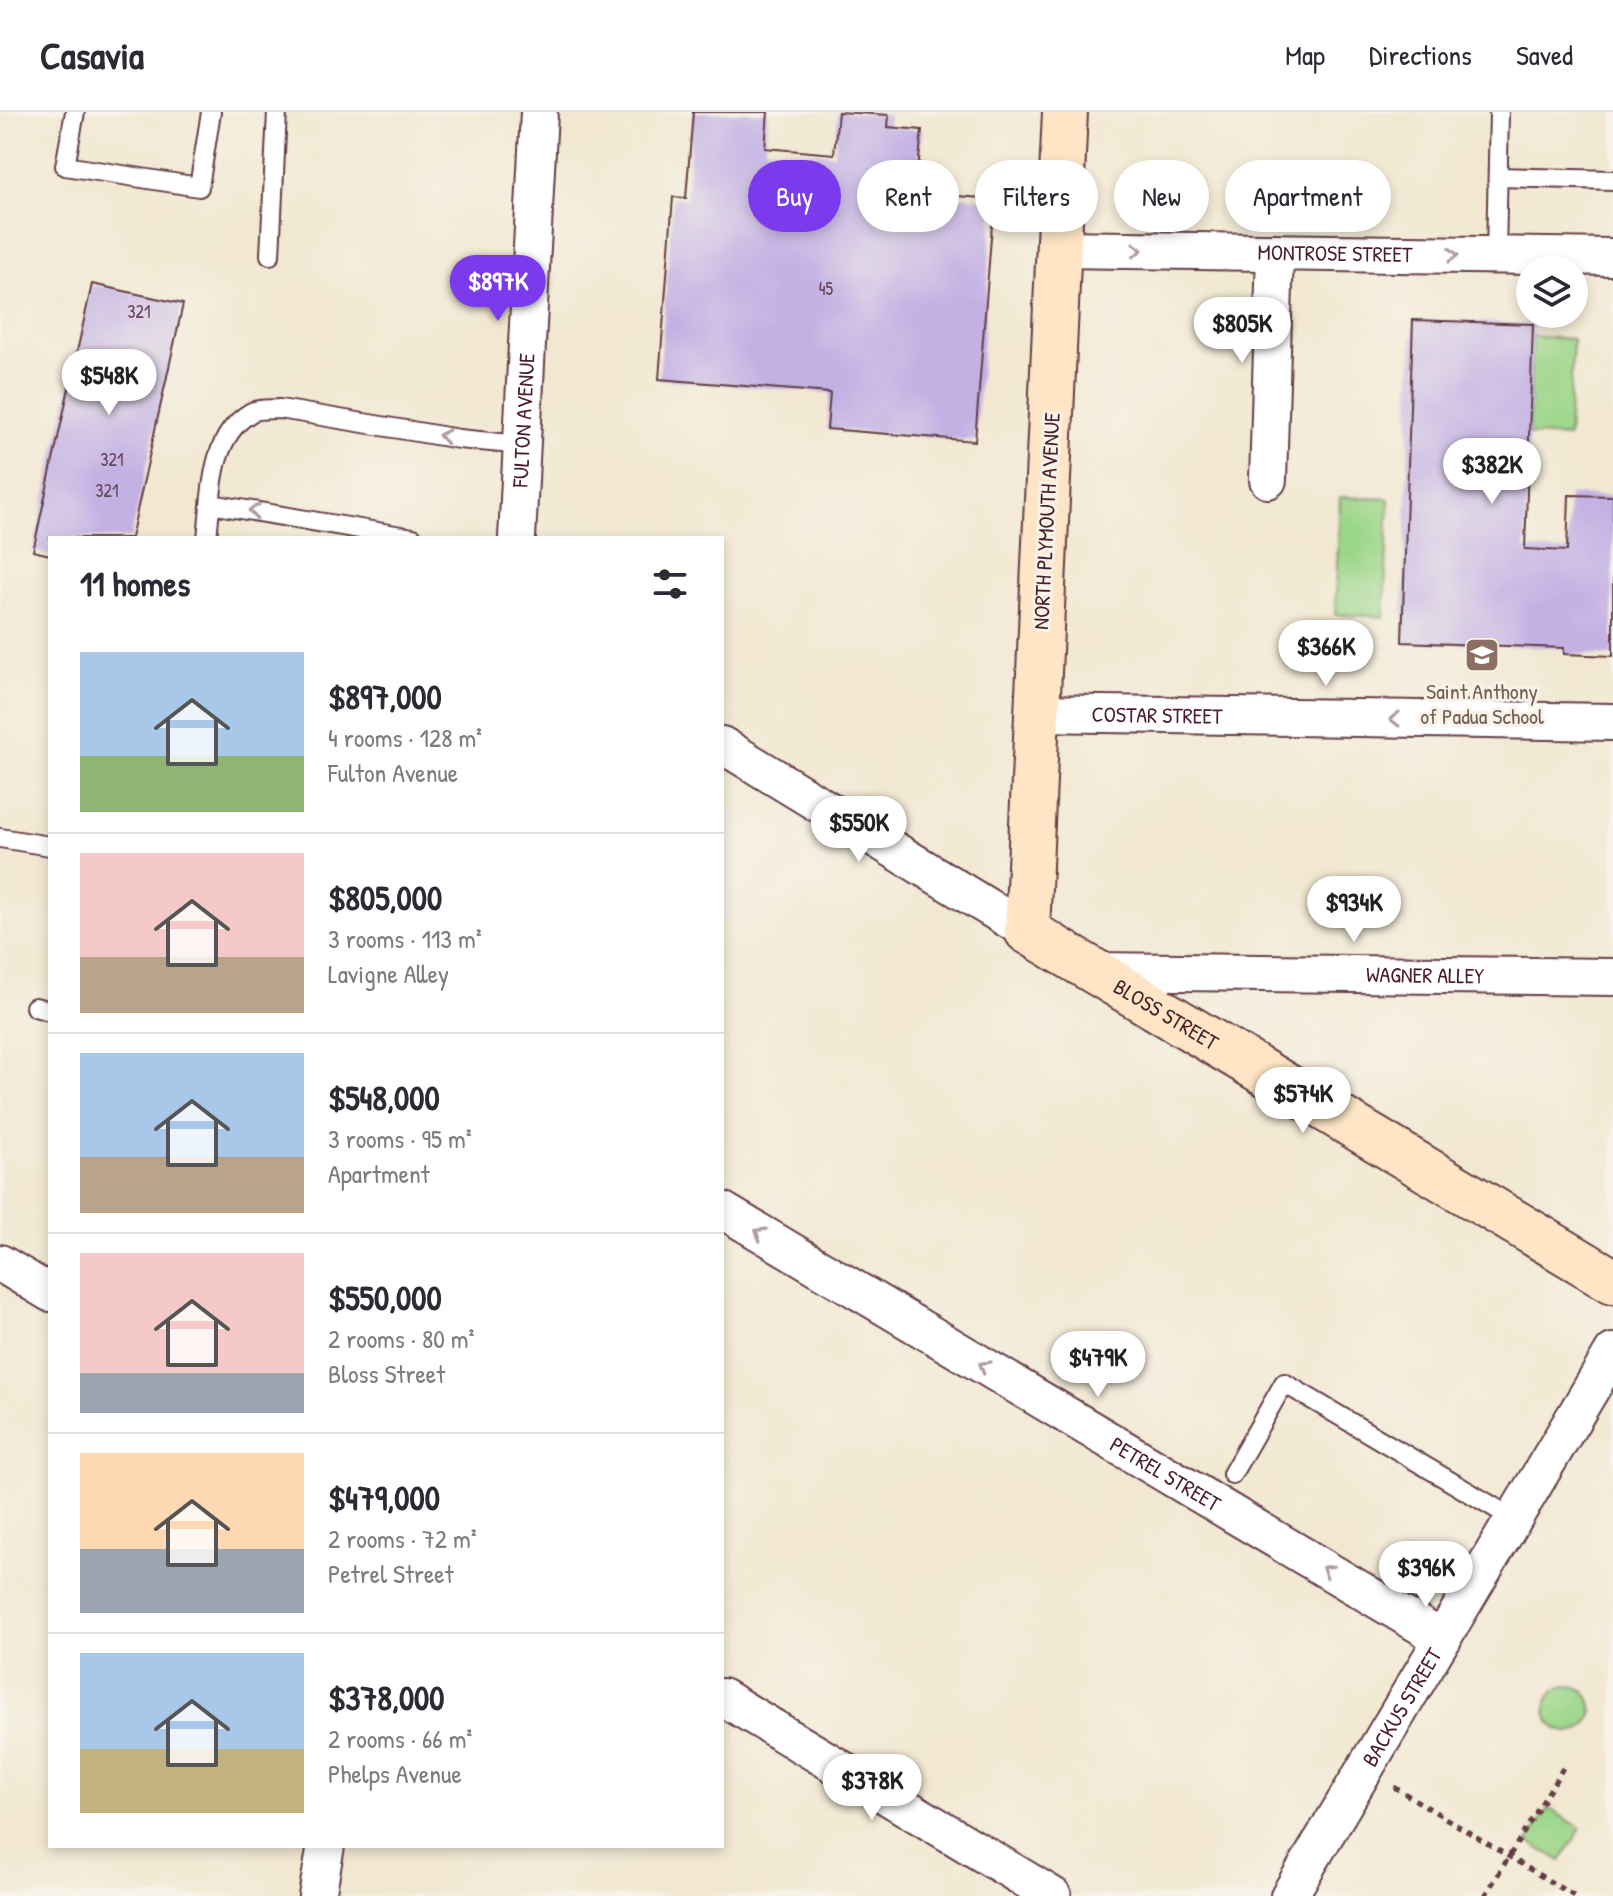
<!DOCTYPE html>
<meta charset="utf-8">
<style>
:root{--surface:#fff;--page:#f2f2f3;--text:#2b2b33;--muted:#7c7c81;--line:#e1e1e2;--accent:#7c3aed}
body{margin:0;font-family:"Patrick Hand",sans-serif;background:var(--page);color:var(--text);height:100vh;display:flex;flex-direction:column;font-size:30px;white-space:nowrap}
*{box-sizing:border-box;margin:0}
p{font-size:26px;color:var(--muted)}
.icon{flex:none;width:44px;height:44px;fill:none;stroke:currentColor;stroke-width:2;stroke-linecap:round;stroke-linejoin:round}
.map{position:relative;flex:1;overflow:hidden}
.details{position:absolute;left:48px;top:424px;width:676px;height:1312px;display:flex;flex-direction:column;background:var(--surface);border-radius:0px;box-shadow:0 4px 12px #0003}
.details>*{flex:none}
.guide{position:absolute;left:748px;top:48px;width:744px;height:72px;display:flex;gap:16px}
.controls{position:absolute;left:1516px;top:144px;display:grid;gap:16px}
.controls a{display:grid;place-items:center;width:72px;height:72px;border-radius:50%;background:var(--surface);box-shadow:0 4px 12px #0003;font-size:40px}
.price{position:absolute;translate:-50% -68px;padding:0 18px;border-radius:28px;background:#fff;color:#222;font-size:26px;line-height:52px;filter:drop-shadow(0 2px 4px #0008)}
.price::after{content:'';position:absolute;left:50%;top:48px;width:24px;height:18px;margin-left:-12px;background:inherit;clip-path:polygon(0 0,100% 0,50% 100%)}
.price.selected{background:var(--accent);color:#fff}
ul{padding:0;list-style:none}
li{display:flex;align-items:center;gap:24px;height:200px;padding:0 32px}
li+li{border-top:2px solid var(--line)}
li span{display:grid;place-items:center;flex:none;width:224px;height:160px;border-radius:0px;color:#555}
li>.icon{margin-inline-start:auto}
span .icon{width:96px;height:96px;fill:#fffc;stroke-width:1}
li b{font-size:34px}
h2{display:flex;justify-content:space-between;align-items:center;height:96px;padding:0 32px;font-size:34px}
.tag{padding:0 28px;border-radius:36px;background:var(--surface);box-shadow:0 4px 12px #0003;font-size:28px;line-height:72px}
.tag.selected{background:var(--accent);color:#fff}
header{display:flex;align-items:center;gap:48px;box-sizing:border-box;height:112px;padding:0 40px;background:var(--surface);border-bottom:2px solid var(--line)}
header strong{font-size:38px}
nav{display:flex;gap:44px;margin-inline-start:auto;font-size:28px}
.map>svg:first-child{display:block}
.green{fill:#9cd689;stroke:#737a5a;stroke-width:2}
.building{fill:#c3b1e4}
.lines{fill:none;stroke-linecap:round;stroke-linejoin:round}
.lane-casing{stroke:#633d44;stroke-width:22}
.street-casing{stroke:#633d44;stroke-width:40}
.secondary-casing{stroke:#633d44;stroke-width:48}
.path{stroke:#633d44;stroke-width:5;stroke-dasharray:6 6;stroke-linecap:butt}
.lane{stroke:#fff;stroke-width:18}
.street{stroke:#fff;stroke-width:36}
.secondary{stroke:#fde5c5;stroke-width:44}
.oneway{stroke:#ae9aa0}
.labels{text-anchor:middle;stroke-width:6;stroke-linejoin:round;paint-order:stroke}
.number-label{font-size:18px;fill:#684459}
.street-label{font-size:22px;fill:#4a1f2b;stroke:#f7f3e8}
.education-label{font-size:22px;fill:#785e54;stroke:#f7f3e8}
</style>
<header>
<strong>Casavia</strong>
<nav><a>Map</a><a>Directions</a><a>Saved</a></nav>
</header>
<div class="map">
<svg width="1613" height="1784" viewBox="0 0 1613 1784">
<rect width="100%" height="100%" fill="#f7f3e8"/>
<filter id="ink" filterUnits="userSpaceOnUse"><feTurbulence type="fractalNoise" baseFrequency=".0125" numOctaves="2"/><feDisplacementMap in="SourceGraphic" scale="16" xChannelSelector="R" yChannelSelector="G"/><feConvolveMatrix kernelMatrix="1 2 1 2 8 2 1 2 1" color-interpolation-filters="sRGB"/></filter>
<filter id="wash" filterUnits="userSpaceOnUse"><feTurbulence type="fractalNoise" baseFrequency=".006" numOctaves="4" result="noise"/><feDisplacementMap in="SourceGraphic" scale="32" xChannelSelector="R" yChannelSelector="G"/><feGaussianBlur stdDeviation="1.8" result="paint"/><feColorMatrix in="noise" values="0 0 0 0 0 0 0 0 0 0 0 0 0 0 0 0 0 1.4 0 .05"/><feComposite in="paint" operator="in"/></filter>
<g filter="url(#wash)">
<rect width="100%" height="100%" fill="#f2e8d2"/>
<g class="green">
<polygon points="1532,224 1573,227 1568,325 1529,323"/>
<polygon points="1340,385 1389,387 1384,505 1335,502"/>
<circle cx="1569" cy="1597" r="23"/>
<polygon points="1548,1696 1581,1716 1561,1749 1528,1730"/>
</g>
<g id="blocks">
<g class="building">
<polygon points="693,0 768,0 765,36 834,42 838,0 889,3 888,15 922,18 918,58 933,60 932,82 994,87 975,329 827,317 830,281 659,267 673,85 686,86"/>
<polygon points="92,172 183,192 131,426 50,426 50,443 33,439"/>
<polygon points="1413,208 1533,212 1525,437 1567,439 1569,383 1613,384 1613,544 1564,542 1564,536 1402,530"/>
</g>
</g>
</g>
<g filter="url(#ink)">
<use href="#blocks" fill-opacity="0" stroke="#633d44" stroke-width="2"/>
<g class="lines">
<g class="lane-casing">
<g id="lane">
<polyline points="75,0 65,54 199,75 211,0"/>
<polyline points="1498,65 1613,68"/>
<polyline points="270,143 277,0"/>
<polyline points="1496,143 1499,0"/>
<polyline points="211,392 413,426"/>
<path d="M207 426C212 384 209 326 250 301 258 296 271 298 280 297L459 327 522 333"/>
<polyline points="0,726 50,734"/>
<polyline points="35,895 50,899"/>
<polyline points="1232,1362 1284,1271 1514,1407"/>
</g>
</g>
<g class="street-casing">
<g id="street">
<path id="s1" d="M1059 137 1613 145"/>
<polyline points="1268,368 1275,140"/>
<path id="s2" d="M517 426 539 0"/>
<path id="s3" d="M1037 601 1613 610"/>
<polyline points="722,633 1027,819"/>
<path id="s4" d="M1095 859 1613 865"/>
<path id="s5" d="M722 1098 1443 1527"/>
<polyline points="0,1151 50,1181"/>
<polyline points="722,1585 1053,1784"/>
<polyline points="317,1784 326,1734"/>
<path id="s6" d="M1289 1784 1613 1240"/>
</g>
</g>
<g class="secondary-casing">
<g id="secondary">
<path id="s7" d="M1065 0 1027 819 1613 1169"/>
</g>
</g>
<g class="path">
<polyline points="1394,1675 1574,1784"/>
<polyline points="1485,1784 1563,1656"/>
</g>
<use href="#lane" class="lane"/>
<use href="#street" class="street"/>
<use href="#secondary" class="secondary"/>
</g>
<defs><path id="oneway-chevron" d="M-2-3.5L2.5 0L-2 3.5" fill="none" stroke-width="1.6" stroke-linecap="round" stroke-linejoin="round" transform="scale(2)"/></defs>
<g class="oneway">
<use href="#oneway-chevron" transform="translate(1137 138) rotate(1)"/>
<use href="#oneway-chevron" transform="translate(1453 143) rotate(1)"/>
<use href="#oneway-chevron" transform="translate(444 324) rotate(-170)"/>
<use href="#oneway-chevron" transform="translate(254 399) rotate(-171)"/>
<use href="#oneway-chevron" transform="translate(1395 607) rotate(-179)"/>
<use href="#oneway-chevron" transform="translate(760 1121) rotate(-149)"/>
<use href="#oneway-chevron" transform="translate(984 1254) rotate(-149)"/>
<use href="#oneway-chevron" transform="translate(1327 1458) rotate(-149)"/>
</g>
</g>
<defs>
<g id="school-square" transform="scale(1.8)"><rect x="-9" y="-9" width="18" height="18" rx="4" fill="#8d6e63" stroke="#f7f3e8"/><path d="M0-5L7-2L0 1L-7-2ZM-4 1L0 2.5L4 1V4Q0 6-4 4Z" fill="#fff"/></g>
</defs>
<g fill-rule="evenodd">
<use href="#school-square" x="1482" y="543"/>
</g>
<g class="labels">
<g class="number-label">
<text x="826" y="183">45</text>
<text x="139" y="206">321</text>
<text x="112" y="354">321</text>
<text x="107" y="385">321</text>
</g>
<g class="street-label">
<text dy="8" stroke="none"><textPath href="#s1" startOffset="276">MONTROSE STREET</textPath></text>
<text dy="8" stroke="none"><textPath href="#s2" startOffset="118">FULTON AVENUE</textPath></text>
<text transform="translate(1046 409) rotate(-87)" y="8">NORTH PLYMOUTH AVENUE</text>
<text dy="8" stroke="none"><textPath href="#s3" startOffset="120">COSTAR STREET</textPath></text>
<text dy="8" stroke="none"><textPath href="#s4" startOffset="330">WAGNER ALLEY</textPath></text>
<text dy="8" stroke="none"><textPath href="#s7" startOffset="982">BLOSS STREET</textPath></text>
<text dy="8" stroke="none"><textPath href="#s5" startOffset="516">PETREL STREET</textPath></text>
<text dy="8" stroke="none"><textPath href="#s6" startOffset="220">BACKUS STREET</textPath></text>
</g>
<g class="education-label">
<text x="1482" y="587">Saint Anthony<tspan x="1482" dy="25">of Padua School</tspan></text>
</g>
</g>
</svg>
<div class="controls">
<a><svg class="icon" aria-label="layers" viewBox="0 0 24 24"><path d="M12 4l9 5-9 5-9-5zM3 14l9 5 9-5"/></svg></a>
</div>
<b class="price selected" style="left:498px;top:211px">$897K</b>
<b class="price" style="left:1242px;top:253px">$805K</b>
<b class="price" style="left:109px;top:305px">$548K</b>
<b class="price" style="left:1492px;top:394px">$382K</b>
<b class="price" style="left:1326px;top:576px">$366K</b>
<b class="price" style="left:859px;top:752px">$550K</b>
<b class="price" style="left:1354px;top:832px">$934K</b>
<b class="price" style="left:1303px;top:1023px">$574K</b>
<b class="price" style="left:1098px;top:1287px">$479K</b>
<b class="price" style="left:1426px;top:1497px">$396K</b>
<b class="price" style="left:872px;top:1710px">$378K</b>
<div class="guide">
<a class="tag selected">Buy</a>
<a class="tag">Rent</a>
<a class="tag">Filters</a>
<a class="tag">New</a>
<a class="tag">Apartment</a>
</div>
<section class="details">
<h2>11 homes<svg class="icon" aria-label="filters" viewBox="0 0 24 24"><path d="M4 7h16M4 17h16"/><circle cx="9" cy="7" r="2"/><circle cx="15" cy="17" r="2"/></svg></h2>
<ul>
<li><span style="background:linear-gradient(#a9c7e8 65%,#8fb573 0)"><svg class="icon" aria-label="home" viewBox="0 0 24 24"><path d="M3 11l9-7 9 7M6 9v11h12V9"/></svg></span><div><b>$897,000</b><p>4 rooms · 128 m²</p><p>Fulton Avenue</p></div></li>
<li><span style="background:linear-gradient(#f6c9c9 65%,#b9a48a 0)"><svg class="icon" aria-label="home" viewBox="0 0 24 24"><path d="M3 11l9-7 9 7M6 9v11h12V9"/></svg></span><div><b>$805,000</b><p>3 rooms · 113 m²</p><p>Lavigne Alley</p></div></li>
<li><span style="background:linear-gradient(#a9c7e8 65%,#b9a48a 0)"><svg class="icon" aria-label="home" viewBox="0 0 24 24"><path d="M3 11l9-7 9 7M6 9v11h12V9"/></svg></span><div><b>$548,000</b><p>3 rooms · 95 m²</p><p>Apartment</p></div></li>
<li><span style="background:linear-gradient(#f6c9c9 75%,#9aa5b1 0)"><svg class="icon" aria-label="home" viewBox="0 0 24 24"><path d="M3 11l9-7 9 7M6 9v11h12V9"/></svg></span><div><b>$550,000</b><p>2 rooms · 80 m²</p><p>Bloss Street</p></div></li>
<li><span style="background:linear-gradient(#ffd9b3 60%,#9aa5b1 0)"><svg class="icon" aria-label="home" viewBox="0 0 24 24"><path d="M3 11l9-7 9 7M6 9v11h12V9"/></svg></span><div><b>$479,000</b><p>2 rooms · 72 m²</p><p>Petrel Street</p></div></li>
<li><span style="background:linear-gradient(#a9c7e8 60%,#c2b280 0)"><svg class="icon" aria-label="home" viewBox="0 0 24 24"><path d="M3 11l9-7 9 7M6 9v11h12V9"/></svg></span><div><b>$378,000</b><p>2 rooms · 66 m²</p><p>Phelps Avenue</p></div></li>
</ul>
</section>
</div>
